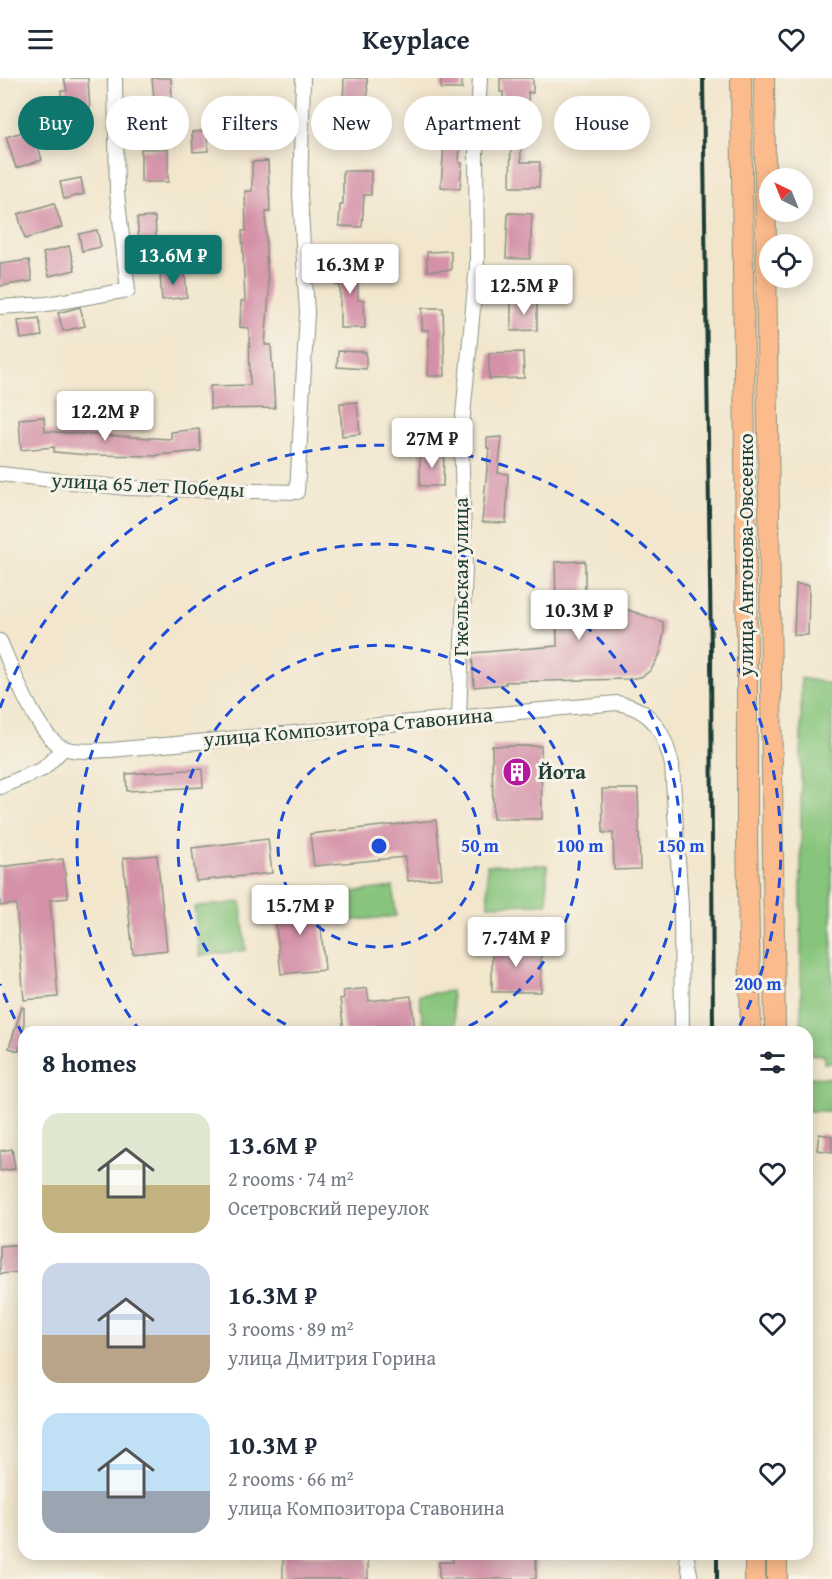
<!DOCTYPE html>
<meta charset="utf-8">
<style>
:root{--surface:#fff;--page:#f2f2f3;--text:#1f2937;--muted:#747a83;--accent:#0f766e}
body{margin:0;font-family:"Gentium Book Plus",serif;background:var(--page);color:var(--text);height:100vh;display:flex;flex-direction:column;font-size:22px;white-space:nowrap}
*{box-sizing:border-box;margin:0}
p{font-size:20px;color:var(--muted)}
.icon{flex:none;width:33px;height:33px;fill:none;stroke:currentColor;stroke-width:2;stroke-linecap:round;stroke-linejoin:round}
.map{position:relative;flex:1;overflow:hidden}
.panel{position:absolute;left:18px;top:948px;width:795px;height:534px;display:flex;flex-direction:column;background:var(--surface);border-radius:18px;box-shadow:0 3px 15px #0003}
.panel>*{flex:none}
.banner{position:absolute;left:18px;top:18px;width:796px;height:54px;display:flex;gap:12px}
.needle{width:39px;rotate:317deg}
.tools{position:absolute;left:759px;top:90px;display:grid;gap:12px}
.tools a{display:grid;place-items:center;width:54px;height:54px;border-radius:50%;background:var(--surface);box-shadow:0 3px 15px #0003;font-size:30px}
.price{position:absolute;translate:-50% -51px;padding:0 14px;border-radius:6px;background:#fff;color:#222;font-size:20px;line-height:39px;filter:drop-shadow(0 2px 3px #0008)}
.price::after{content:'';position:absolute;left:50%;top:36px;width:18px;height:14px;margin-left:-9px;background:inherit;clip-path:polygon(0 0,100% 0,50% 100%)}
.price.selected{background:var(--accent);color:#fff}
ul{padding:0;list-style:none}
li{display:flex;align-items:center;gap:18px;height:150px;padding:0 24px}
li span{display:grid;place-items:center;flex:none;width:168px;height:120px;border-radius:18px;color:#555}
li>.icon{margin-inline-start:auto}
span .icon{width:72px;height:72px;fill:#fffc;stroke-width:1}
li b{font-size:26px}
h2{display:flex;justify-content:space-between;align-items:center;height:72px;padding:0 24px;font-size:26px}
.tag{padding:0 21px;border-radius:27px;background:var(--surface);box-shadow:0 3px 15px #0003;font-size:21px;line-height:54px}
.tag.selected{background:var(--accent);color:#fff}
header{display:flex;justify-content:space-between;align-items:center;height:78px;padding:0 24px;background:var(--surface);font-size:27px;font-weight:700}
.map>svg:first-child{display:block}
.green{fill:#87c57c;stroke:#538158;stroke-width:1.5}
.building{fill:#d491a7}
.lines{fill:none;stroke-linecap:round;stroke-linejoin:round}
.minor-casing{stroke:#889280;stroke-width:16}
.highway-casing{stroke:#889280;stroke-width:22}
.minor{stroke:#fff;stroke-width:14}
.highway{stroke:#fbbb8c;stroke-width:20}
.rail{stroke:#1f3d34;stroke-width:4}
.ring{fill:none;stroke:#1d4ed8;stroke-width:3;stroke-dasharray:10 8}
.labels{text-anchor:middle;stroke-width:6;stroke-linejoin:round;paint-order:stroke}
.street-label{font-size:21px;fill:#1f3d34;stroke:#f7f3e8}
.poi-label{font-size:21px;font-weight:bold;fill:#1f3d34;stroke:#f7f3e8;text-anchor:start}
.centre{fill:#1d4ed8;stroke:#f7f3e8;stroke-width:3}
.ring-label{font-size:18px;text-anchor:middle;font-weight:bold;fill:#1d4ed8;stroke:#f7f3e8;stroke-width:6;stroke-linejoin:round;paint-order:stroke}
</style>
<header><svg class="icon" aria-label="menu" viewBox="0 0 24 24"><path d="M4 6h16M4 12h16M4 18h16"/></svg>Keyplace<svg class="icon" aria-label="heart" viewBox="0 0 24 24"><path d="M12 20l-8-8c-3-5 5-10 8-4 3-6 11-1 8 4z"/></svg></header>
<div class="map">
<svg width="832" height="1501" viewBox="0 0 832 1501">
<rect width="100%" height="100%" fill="#f7f3e8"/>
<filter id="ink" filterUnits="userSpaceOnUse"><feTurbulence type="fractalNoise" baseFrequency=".0167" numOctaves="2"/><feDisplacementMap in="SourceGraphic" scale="12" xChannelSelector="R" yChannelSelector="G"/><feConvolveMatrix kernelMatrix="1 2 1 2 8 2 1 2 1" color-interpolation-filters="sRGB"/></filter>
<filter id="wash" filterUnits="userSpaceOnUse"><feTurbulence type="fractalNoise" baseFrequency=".008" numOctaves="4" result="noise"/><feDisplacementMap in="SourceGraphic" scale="24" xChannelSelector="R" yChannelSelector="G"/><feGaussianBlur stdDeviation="1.35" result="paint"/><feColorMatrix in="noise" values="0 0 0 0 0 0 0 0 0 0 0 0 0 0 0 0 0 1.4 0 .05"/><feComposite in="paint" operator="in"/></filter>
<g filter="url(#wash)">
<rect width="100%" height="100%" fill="#f2e6cd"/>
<g class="green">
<polygon points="801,600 832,606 832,985 824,985 824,977 807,976 807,954 801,954"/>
<polygon points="487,787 547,787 547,826 488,827"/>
<polygon points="393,809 396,838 348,843 345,815"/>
<polygon points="241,824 246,872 199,878 194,829"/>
<polygon points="451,913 456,954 424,954 419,917"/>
<polygon points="807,999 832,1000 832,1033 807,1033"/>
</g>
<g id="blocks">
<g class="building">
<polygon points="64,0 88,0 90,34 63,36 61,13 67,13"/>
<polygon points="152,0 171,0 172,19 154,21"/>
<polygon points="344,0 367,0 368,27 374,28 374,54 342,53"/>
<rect x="441" y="0" width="21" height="11"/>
<polygon points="500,0 533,0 533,15 528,14 529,48 520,48 521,84 540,84 539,109 510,109 511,64 497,65 497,45 504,45 503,14 500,14"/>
<polygon points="440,46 461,46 459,85 462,85 460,111 441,109 444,65 440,65"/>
<polygon points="33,51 42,82 16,90 6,59"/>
<polygon points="207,53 208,73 193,74 192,54"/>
<rect x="141" y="71" width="27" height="33"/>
<polygon points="268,83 270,134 266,134 266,176 269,217 265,267 271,267 275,330 210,331 210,308 250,307 249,250 240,249 241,223 245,223 242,153 246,153 245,113 252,113 252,84"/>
<polygon points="343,93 371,93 371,117 364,117 362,149 339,148 340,127 343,127"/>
<polygon points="81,100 84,116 64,121 60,104"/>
<polygon points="54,125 62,149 25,161 18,136"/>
<polygon points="508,135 532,136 530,181 506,180"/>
<polygon points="155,139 157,175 140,176 137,140"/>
<polygon points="97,152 101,169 82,173 79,156"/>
<polygon points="69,168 75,192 49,198 43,175"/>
<polygon points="451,173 451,192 427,193 427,174"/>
<polygon points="29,182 32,203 0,208 0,186"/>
<polygon points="335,183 358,183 358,222 364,222 365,250 340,250 340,207 335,207"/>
<polygon points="185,195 187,219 162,222 160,197"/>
<polygon points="511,224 537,224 537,252 511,253"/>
<polygon points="80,229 85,248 63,253 58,235"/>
<polygon points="422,230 443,230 445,298 428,298 429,252 422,252"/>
<polygon points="39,240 42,258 21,261 18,243"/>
<polygon points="338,273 366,274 366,291 337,289"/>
<polygon points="523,274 524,300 489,301 489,275"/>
<polygon points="357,324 360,356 342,358 340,325"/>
<polygon points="44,339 45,353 95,357 171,361 171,354 199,351 201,373 158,377 157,378 89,377 54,374 54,369 21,372 19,341"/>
<polygon points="502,359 498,395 508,396 506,445 482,444 489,370 487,370 487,360"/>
<polygon points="420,374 444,374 443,408 420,408"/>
<polygon points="585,483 585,517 663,544 664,554 660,576 651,592 641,599 627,601 505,604 506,606 474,609 472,575 557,568 555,484"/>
<polygon points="796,506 809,507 808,557 794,557"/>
<polygon points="492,668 541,668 542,741 493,741"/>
<polygon points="202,691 203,709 127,713 126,696"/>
<polygon points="602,711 638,711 640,791 614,792 613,755 603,755"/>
<polygon points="436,742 442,800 408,803 405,779 314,788 310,756"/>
<polygon points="268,761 272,795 196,803 192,770"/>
<polygon points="157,777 167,872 133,876 123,780"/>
<polygon points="63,781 68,820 50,822 58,919 24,922 16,826 0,828 0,789"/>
<polygon points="318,819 325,892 281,896 274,828 282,827 282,823"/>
<rect x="492" y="866" width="49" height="48"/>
<polygon points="367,910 369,923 411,918 415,952 398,954 344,954 340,921 344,920 343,913"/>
<polygon points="22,929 24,930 24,968 21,967 19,973 9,970"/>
<polygon points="819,1056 832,1058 832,1074 817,1072"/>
<polygon points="12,1071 15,1091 0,1093 0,1073"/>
<polygon points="24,1166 24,1194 0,1196 0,1168"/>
<rect x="283" y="1476" width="85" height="25"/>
<polygon points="453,1476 536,1476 536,1501 439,1501 439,1484 453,1484"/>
</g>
</g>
</g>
<g filter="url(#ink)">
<use href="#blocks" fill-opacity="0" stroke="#889280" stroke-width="1.5"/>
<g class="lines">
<g class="minor-casing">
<g id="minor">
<polyline points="0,229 47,226 128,212 117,115 115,0"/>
<polyline points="0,396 127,410 297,414 307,235 300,116 303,0"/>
<path d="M0 563C12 590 37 659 64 670 77 675 97 672 111 672L617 625C653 631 664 654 672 687L681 828 682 954"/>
<polyline points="459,639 465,490 461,359 477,187 476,75 480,0"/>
<polyline points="0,709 43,691 64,670"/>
<polyline points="686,1476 691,1501"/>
</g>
</g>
<g class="highway-casing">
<g id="highway">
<polyline points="741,0 747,575 747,763 751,954"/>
<polyline points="764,0 775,954"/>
<polyline points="755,1476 755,1501"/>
<polyline points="777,1476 777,1501"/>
</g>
</g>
<use href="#minor" class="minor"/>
<use href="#highway" class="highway"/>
<g class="rail">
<polyline points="703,0 711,575 713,954"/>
<polyline points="717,1476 717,1501"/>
</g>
</g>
</g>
<g class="ring">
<circle cx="379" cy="768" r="101"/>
<path d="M302 954A201 201 0 1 1 456 954"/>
<path d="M141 954A302 302 0 1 1 617 954"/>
<path d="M23 957A403 403 0 0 1 0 906M0 630A403 403 0 1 1 738 951"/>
</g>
<defs>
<g id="building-disc" transform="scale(1.5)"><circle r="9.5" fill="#b5179e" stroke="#f7f3e8"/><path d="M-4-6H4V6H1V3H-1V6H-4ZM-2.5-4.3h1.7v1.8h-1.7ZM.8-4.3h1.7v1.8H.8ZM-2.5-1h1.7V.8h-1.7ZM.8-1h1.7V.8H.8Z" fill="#fff"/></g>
</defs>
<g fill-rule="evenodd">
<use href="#building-disc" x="517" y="694"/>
</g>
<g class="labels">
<g class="street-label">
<text transform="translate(148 407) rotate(3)" y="7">улица 65 лет Победы</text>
<text transform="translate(746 477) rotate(-90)" y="7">улица Антонова-Овсеенко</text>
<text transform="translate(461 499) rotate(-90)" y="7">Гжельская улица</text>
<text transform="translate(348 649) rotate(-5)" y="7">улица Композитора Ставонина</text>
</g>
<g class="poi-label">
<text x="538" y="701">Йота</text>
</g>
</g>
<circle cx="379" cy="768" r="9" class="centre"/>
<g class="ring-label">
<text x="480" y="774">50 m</text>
<text x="580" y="774">100 m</text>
<text x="681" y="774">150 m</text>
<text x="758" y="912">200 m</text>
</g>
</svg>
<div class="tools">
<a><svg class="needle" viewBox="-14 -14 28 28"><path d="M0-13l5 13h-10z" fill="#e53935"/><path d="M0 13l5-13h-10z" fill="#747a83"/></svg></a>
<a><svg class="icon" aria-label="locate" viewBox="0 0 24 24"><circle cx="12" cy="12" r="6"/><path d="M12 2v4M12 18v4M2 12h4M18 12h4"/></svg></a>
</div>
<b class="price selected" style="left:173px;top:208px">13.6M ₽</b>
<b class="price" style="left:350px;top:217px">16.3M ₽</b>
<b class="price" style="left:524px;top:238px">12.5M ₽</b>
<b class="price" style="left:105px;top:364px">12.2M ₽</b>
<b class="price" style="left:432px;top:391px">27M ₽</b>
<b class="price" style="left:579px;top:563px">10.3M ₽</b>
<b class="price" style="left:300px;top:858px">15.7M ₽</b>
<b class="price" style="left:516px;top:890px">7.74M ₽</b>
<div class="banner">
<a class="tag selected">Buy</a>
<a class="tag">Rent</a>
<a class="tag">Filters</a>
<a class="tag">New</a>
<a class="tag">Apartment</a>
<a class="tag">House</a>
</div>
<section class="panel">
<h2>8 homes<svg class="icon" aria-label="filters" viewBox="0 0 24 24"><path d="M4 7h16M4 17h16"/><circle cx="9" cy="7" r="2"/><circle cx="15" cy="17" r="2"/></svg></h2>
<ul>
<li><span style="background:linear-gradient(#dfe7d0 60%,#c2b280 0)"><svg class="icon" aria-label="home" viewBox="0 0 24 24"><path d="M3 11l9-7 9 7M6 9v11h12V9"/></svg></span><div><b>13.6M ₽</b><p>2 rooms · 74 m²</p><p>Осетровский переулок</p></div><svg class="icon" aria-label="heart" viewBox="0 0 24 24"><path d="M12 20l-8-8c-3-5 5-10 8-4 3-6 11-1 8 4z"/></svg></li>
<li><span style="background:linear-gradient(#c9d6e8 60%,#b9a48a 0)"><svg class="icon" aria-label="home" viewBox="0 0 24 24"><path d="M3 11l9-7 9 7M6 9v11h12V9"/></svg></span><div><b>16.3M ₽</b><p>3 rooms · 89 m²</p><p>улица Дмитрия Горина</p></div><svg class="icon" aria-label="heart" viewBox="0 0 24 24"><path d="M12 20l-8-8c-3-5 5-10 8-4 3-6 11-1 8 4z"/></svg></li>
<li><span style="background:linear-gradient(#bfe0f5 65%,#9aa5b1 0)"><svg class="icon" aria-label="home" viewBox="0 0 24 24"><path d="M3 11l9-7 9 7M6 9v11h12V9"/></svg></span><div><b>10.3M ₽</b><p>2 rooms · 66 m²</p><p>улица Композитора Ставонина</p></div><svg class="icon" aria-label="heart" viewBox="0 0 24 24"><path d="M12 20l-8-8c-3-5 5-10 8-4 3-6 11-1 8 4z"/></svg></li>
</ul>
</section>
</div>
